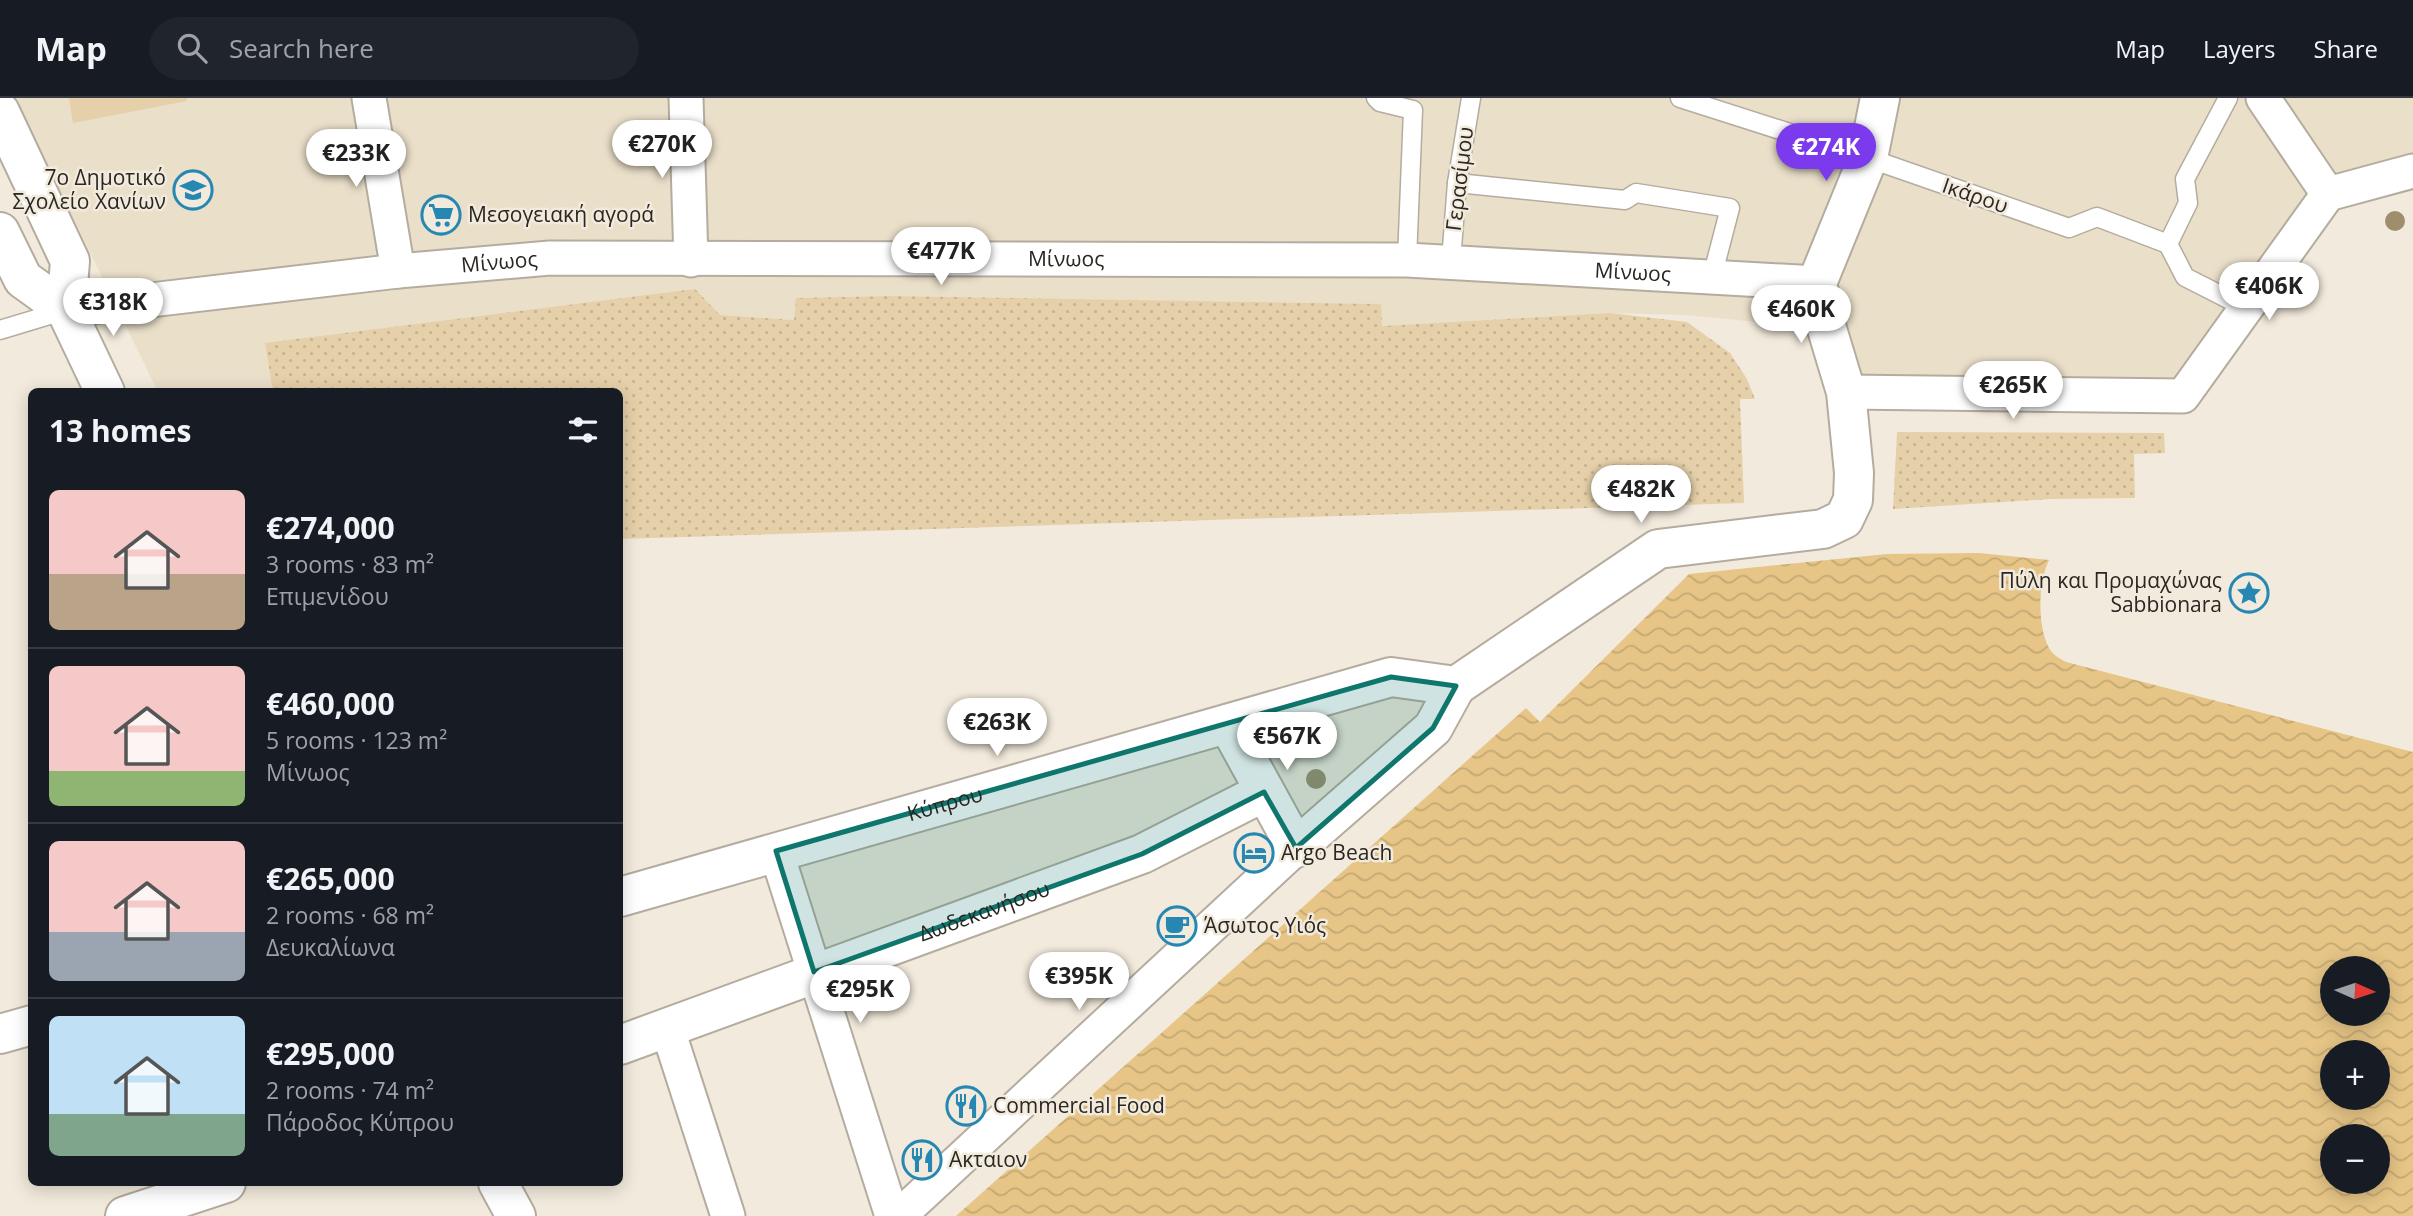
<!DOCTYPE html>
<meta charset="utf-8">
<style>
:root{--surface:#171b24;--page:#20242c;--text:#f1f3f6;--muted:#9ea1a6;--line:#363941;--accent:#7c3aed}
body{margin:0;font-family:"Open Sans",sans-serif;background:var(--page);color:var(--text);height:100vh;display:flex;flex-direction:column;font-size:26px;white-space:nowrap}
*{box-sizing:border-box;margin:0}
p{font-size:23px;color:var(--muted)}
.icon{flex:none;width:38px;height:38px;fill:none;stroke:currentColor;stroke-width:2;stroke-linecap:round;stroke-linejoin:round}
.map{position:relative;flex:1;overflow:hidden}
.panel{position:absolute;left:28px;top:290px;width:595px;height:798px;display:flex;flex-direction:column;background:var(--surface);border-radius:10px;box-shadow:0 4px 18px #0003}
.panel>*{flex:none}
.needle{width:46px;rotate:93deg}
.fabs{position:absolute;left:2320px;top:858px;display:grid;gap:14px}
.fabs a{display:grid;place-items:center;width:70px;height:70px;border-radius:50%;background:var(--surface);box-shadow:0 4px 18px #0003;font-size:35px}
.price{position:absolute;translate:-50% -60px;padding:0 16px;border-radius:24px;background:#fff;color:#222;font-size:23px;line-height:46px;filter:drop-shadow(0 2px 4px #0008)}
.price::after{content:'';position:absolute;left:50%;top:42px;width:21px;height:16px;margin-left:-10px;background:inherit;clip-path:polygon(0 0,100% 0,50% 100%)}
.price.selected{background:var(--accent);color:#fff}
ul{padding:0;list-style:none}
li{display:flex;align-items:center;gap:21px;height:175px;padding:0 21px}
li+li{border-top:2px solid var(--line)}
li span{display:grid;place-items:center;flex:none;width:196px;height:140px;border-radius:10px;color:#555}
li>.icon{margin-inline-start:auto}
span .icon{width:84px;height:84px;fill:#fffc;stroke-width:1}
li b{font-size:30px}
h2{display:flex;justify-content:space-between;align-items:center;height:84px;padding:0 21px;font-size:30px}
header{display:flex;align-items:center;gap:42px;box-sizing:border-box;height:98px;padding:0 35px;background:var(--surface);border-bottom:2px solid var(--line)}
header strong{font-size:33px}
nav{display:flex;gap:38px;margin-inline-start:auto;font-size:24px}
.search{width:490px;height:63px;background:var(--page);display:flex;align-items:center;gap:18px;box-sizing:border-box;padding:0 24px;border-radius:38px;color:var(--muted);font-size:26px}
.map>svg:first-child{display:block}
.built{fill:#eadfc9}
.grass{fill:url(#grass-dots)}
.garden{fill:#e5d0a9}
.water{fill:url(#water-waves);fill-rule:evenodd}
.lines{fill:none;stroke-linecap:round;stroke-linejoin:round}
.service-casing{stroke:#b4ac9e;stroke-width:21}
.minor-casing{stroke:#b4ac9e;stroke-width:37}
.tertiary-casing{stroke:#b4ac9e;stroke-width:42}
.service{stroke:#fff;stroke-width:18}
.minor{stroke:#fff;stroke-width:33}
.tertiary{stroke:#fff;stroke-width:38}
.tree{fill:#9e8e6c}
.marked{fill:#0f766e;fill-opacity:0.2;stroke:#0f766e;stroke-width:5;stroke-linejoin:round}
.labels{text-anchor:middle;stroke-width:5;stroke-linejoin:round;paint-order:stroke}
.poi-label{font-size:21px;fill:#2a2722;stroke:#f2eadc;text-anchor:start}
.street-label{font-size:21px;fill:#2a2722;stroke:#f2eadc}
</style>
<header>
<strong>Map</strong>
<div class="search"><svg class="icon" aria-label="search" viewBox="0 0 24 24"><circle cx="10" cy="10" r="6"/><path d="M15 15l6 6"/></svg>Search here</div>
<nav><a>Map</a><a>Layers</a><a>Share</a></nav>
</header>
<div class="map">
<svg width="2413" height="1118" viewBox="0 0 2413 1118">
<defs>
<pattern id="grass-dots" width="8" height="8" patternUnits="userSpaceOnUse" patternTransform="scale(1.75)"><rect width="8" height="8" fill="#e5d0a9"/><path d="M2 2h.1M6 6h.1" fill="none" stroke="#c5b391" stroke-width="1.8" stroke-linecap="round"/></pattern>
<pattern id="water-waves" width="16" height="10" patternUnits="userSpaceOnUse" patternTransform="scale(1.75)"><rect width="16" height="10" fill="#e6c586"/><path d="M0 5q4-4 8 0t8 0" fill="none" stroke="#c5a973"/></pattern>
</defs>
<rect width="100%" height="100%" fill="#f2eadc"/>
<polygon class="built" points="15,0 2413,0 2413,66 2308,95 2182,298 1846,294 1827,231 1686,217 1610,215 1381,228 1380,206 891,198 797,200 794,222 720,217 265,245 273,294 158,294"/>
<g class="grass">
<polygon points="695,191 720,217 794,222 796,200 891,198 1381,206 1382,228 1610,215 1687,224 1730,255 1747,281 1755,301 1740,301 1744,405 620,441 620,294 273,294 265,245"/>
<polygon points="1897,334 2164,335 2165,355 2134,356 2135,400 2051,401 1893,411"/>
</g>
<polygon class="garden" points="69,0 187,0 187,3 73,25"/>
<path class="water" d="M1979 455 2049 462C2038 484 2037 528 2049 550 2053 557 2060 561 2066 564L2413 654V1118H956L1526 610 1540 624 1689 476 1887 456ZM2333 870H2378V915H2333ZM2333 954H2378V999H2333ZM2333 1038H2378V1083H2333Z"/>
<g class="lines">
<g class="service-casing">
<g id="service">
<polyline points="1376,0 1380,4 1413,12 1407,162"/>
<polyline points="1680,0 1868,60 2069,130 2097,119 2168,146 2185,179 2246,210"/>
<polyline points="1457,85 1625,102 1636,95 1730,110 1712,179"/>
<polyline points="2168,146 2188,105 2185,81 2228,0"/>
<polyline points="1451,163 1457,85 1471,0"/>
<polyline points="0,232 66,212"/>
</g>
</g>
<g class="minor-casing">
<g id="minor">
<polyline points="369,0 398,173"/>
<polyline points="686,0 691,162"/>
<polyline points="2263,0 2328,96"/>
<path id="s1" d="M66 212 398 173 550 160 1407 162 1817 185"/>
<polyline points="1846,294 2183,298 2328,96 2413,73"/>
<polyline points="776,753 892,1118"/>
<polyline points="667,929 728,1118"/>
<polyline points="899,1118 1296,750"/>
</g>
</g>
<g class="tertiary-casing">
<g id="tertiary">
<polyline points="0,14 70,163 66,212"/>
<polyline points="0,134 23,181 66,212 105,294"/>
<polyline points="1228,626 1296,750 1433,630 1456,588"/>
<path id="s2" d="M620 799 1391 579 1456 588 1658 451 1823 431 1844 421 1853 402 1854 375 1846 294 1827 231 1817 185 1868 60 1880 0"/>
<polyline points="0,936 32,927"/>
<path id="s3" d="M620 947 1142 756 1264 694"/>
<polyline points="498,1085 516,1118"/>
<polyline points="125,1118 226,1085"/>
</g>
</g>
<use href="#service" class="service"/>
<use href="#minor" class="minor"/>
<use href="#tertiary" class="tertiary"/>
</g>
<g class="tree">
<circle cx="2395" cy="123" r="10"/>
<circle cx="1316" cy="681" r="10"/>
</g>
<path class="marked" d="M1391 579 1456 588 1433 630 1296 750 1264 694 1142 756 814 874 776 753Z"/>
<defs>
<g id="school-ring" transform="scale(2.0125)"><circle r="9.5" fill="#f2eadc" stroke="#2687b2" stroke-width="1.5"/><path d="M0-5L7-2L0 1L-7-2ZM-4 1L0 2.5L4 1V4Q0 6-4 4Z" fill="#2687b2"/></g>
<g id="supermarket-ring" transform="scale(2.0125)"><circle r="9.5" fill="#f2eadc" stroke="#2687b2" stroke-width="1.5"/><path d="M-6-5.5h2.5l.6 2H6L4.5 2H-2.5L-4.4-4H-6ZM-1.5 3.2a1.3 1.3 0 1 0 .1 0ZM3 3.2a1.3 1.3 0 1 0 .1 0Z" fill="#2687b2"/></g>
<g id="sight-ring" transform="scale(2.0125)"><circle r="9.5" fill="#f2eadc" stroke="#2687b2" stroke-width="1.5"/><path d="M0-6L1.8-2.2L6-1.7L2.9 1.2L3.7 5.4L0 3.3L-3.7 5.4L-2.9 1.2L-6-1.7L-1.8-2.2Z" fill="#2687b2"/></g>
<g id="hotel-ring" transform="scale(2.0125)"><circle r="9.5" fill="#f2eadc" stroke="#2687b2" stroke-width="1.5"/><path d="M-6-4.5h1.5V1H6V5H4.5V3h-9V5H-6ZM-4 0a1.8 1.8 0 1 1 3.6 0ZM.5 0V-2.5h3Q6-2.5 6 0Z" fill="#2687b2"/></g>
<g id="cafe-ring" transform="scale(2.0125)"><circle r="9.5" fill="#f2eadc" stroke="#2687b2" stroke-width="1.5"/><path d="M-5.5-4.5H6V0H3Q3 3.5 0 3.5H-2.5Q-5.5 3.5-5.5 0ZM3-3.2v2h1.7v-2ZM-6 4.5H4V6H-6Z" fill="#2687b2"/></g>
<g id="restaurant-ring" transform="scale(2.0125)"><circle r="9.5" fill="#f2eadc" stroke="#2687b2" stroke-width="1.5"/><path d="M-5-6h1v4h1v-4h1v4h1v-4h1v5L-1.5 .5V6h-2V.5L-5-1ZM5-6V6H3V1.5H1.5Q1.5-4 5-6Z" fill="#2687b2"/></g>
</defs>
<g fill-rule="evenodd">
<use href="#school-ring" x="193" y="92"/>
<use href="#supermarket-ring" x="441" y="117"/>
<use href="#sight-ring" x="2249" y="495"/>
<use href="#hotel-ring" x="1254" y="755"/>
<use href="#cafe-ring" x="1177" y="828"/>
<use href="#restaurant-ring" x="966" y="1008"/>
<use href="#restaurant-ring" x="922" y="1062"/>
</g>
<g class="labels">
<g class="poi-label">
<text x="166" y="87" text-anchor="end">7ο Δημοτικό<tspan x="166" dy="24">Σχολείο Χανίων</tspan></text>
<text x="468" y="124">Μεσογειακή αγορά</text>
<text x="2222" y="490" text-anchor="end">Πύλη και Προμαχώνας<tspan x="2222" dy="24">Sabbionara</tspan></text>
<text x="1281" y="762">Argo Beach</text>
<text x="1204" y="835">Άσωτος Υιός</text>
<text x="993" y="1015">Commercial Food</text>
<text x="949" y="1069">Ακταιον</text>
</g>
<g class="street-label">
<text transform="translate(1460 81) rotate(-83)" y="7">Γερασίμου</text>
<text transform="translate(1975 98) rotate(19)" y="7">Ικάρου</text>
<text dy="7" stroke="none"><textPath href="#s1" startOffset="1003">Μίνωος</textPath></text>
<text dy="7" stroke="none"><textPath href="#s1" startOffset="436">Μίνωος</textPath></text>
<text dy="7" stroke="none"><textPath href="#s1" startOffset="1570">Μίνωος</textPath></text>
<text dy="7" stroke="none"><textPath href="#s2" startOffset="338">Κύπρου</textPath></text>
<text dy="7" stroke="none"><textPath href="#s3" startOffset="388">Δωδεκανήσου</textPath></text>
</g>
</g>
</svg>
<div class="fabs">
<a><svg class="needle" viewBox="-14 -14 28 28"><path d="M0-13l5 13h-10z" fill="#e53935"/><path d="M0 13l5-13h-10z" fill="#9ea1a6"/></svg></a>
<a>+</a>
<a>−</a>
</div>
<b class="price" style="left:662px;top:82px">€270K</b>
<b class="price selected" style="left:1826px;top:85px">€274K</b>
<b class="price" style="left:356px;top:91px">€233K</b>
<b class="price" style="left:941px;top:189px">€477K</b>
<b class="price" style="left:2269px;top:224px">€406K</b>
<b class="price" style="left:113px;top:240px">€318K</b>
<b class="price" style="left:1801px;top:247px">€460K</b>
<b class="price" style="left:2013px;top:323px">€265K</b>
<b class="price" style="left:1641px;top:427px">€482K</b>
<b class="price" style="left:997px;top:660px">€263K</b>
<b class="price" style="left:1287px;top:674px">€567K</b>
<b class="price" style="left:1079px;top:914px">€395K</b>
<b class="price" style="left:860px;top:927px">€295K</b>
<section class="panel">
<h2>13 homes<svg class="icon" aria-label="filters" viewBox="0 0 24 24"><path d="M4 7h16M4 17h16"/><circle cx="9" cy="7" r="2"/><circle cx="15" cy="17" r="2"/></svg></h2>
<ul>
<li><span style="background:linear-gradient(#f6c9c9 60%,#b9a48a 0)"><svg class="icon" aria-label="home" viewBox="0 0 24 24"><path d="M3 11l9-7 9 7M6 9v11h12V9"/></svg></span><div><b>€274,000</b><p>3 rooms · 83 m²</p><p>Επιμενίδου</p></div></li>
<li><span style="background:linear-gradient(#f6c9c9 75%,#8fb573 0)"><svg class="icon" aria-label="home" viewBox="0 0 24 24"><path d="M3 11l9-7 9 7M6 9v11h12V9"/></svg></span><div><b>€460,000</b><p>5 rooms · 123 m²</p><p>Μίνωος</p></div></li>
<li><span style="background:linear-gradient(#f6c9c9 65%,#9aa5b1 0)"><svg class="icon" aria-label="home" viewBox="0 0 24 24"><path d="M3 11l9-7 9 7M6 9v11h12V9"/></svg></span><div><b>€265,000</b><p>2 rooms · 68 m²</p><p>Δευκαλίωνα</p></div></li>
<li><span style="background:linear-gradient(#bfe0f5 70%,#7fa58c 0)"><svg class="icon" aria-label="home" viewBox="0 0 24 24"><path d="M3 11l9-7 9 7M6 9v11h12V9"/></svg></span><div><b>€295,000</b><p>2 rooms · 74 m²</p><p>Πάροδος Κύπρου</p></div></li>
</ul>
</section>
</div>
